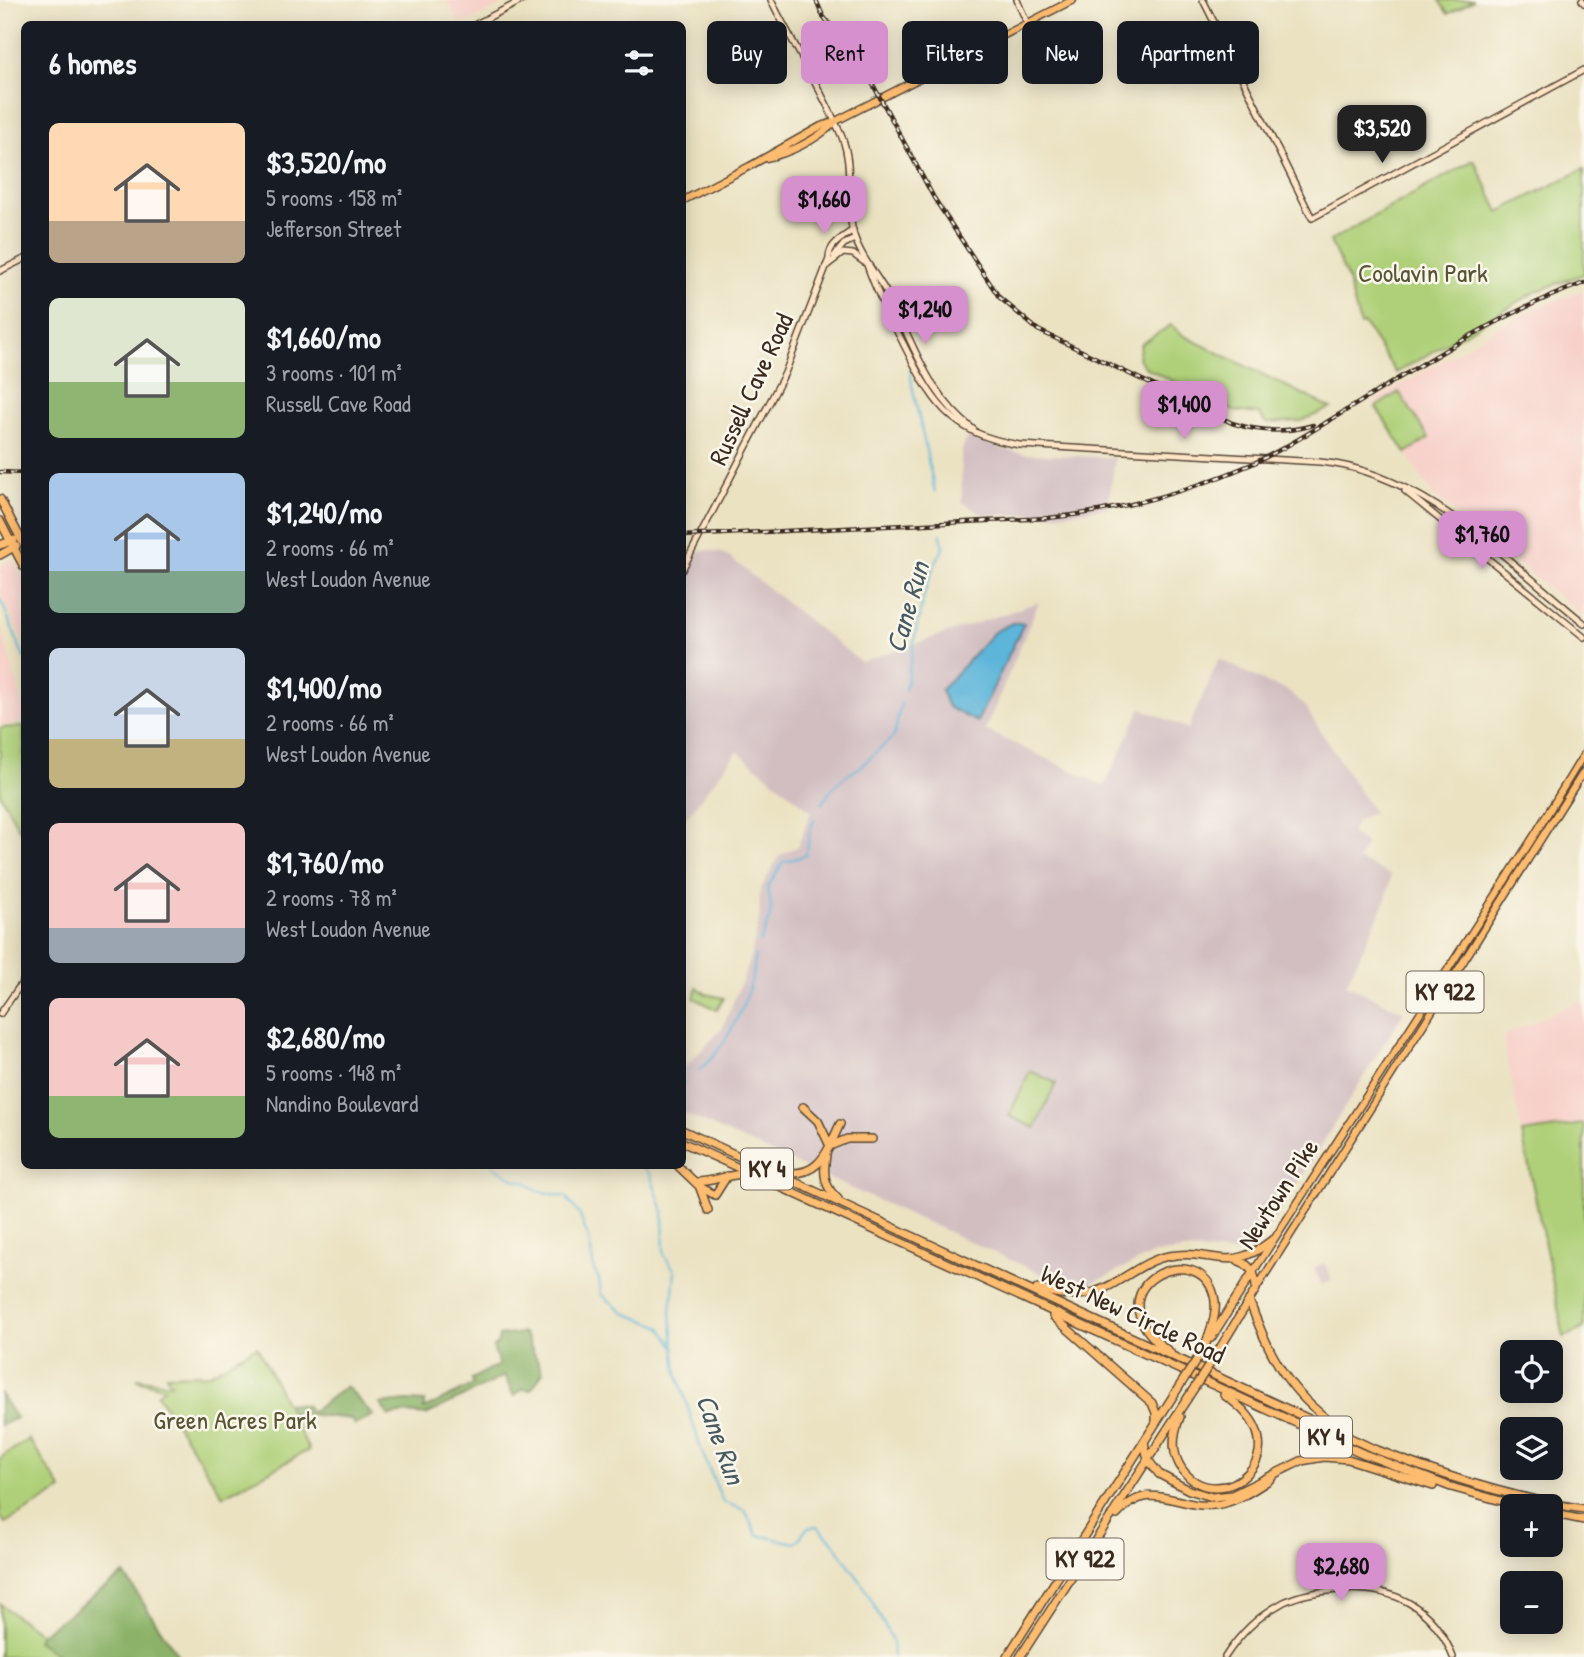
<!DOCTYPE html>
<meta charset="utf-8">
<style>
:root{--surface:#171b24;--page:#242831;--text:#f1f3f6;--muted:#9ea1a6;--accent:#d690ce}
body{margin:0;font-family:"Patrick Hand",sans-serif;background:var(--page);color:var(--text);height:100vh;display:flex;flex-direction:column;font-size:26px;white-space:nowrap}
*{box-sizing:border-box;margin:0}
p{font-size:23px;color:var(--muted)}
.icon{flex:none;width:38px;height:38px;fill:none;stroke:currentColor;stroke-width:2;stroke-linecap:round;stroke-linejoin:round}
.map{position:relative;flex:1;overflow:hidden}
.sheet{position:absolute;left:21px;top:21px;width:665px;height:1148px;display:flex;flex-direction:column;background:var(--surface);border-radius:10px;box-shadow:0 4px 18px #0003}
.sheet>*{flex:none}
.guide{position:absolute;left:707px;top:21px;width:665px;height:63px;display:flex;gap:14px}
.buttons{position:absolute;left:1500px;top:1340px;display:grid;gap:14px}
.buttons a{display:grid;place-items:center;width:63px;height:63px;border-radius:10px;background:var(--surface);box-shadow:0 4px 18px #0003;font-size:35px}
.price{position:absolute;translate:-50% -60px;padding:0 16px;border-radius:14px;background:var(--accent);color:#111;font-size:23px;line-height:46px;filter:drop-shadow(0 2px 4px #0008)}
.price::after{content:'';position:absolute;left:50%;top:42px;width:21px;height:16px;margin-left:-10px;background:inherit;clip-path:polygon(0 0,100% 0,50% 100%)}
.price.active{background:#222;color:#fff}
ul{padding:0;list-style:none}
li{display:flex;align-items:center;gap:21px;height:175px;padding:0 28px}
li span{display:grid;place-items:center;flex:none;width:196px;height:140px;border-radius:10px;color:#555}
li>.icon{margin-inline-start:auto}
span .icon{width:84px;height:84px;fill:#fffc;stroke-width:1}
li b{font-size:30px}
h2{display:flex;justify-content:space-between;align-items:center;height:84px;padding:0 28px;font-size:30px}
.tag{padding:0 24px;border-radius:10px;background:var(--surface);box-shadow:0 4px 18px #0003;font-size:24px;line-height:63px}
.tag.active{background:var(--accent);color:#111}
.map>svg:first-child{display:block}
.built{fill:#f7d0c9}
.industrial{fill:#d2bec1}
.green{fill:#afd078;stroke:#757d4b;stroke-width:2}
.forest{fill:#8bb268;stroke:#636e43;stroke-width:2}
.water{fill:#5db5da;stroke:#4c707c;stroke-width:2}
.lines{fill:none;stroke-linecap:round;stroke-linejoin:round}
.stream{stroke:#5db5da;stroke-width:2}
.secondary-casing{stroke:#554637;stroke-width:8}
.primary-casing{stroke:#554637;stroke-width:9}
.highway-casing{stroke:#554637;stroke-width:10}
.secondary{stroke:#ffe4c6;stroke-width:5}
.primary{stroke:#febc70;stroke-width:6}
.highway{stroke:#febc70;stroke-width:7}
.rail-casing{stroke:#3b2a1e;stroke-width:4.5}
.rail{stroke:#fbf7ec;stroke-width:2;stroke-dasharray:5;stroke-linecap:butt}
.highway-bridge-casing{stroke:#554637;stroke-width:10;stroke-linecap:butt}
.highway-bridge{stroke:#febc70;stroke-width:7}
.labels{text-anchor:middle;stroke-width:5;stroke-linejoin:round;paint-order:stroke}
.shield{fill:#fbf7ec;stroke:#75685c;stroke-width:2}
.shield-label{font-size:24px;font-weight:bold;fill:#3b2a1e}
.park-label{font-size:26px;fill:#585434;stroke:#fbf7ec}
.street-label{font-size:26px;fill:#3b2a1e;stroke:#fbf7ec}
.water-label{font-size:28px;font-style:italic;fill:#475b60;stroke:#fbf7ec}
</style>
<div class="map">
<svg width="1584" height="1657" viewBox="0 0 1584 1657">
<rect width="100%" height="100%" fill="#fbf7ec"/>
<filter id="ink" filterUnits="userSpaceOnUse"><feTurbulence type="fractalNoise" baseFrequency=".0143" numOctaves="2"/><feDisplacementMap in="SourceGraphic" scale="14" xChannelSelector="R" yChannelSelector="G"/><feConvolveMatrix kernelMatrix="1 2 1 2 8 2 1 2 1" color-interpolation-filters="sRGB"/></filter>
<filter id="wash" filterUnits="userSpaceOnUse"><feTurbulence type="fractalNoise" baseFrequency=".00686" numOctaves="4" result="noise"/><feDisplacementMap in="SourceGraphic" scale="28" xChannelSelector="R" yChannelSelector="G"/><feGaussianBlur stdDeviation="1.57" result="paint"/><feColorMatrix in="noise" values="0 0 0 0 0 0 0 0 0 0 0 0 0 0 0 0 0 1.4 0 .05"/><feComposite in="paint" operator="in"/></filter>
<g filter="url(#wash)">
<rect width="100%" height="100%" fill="#ebe2c2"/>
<g class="built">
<polygon points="447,0 511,0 464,24 460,24"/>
<polygon points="1584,290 1584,617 1432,494 1373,401 1524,313"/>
<polygon points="11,560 14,561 24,579 24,644 0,593 0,565"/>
<polygon points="0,621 24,710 24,722 0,725"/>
<polygon points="1581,1000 1584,1006 1584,1124 1522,1133 1503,1040 1506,1035"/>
</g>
<g class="industrial">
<polygon points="968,435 998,448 1026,454 1115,458 1108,507 1061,514 983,515 962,502 961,453"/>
<polygon points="708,550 722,553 733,560 861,662 1039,602 985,730 1105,786 1141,708 1188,729 1219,659 1269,684 1285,689 1303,704 1373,812 1356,821 1352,831 1353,836 1366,843 1358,860 1391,875 1386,900 1346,984 1404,1012 1275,1219 1260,1237 1242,1253 1184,1250 1153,1254 1078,1290 683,1113 683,1069 722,1029 748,966 759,922 760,890 779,856 798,846 811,811 737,751 683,822 682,579 697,551"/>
<polygon points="1324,1263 1332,1280 1322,1285 1314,1268"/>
</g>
<g class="green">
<polygon points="1439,0 1474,0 1448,14"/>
<polygon points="1474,160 1499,212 1584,169 1584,274 1537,291 1396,373 1364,324 1360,325 1347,277 1330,241"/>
<polygon points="1171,325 1184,336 1331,408 1301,421 1266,423 1259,414 1234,411 1146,368 1138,358 1141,344"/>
<polygon points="1399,392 1429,438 1406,453 1376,407"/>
<polygon points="24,726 24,831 19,829 0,794 0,728"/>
<polygon points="697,987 706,994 724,998 717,1010 694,998"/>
<polygon points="1030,1071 1056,1083 1035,1128 1009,1116"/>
<polygon points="1584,1124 1584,1328 1564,1337 1522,1133"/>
<polygon points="257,1346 309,1450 223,1496 157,1394 165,1388 138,1380 138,1378 171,1384 166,1375 209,1374"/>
<polygon points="29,1439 62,1490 5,1523 0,1516 0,1458"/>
<polygon points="0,1604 41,1634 37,1641 60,1657 0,1657"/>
</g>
<g class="forest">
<polygon points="524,1333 543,1372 531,1390 522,1389 514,1396 504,1376 426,1415 406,1413 389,1416 380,1404 406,1401 425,1402 424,1409 473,1385 471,1379 499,1365 493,1347 498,1343 499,1336"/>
<polygon points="346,1386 373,1415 355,1425 351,1419 290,1412 286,1403 307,1406 308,1410 313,1411"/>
<polygon points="0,1394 16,1418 0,1426"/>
<polygon points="124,1574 179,1657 60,1657 37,1640 41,1634"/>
</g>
<polygon class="water" points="1012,623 1024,623 977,722 948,707 941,690 994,632"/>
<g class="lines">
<g class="stream">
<polyline points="910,365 912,385 935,492"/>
<polyline points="0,598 24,658"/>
<path d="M905 691C914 646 920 587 943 549L941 534"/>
<polyline points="822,804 832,789 843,778 859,768 894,736 901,703"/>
<path d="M760 942C769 921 775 911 767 889L783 862 806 855 810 830 815 819"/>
<path d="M699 1070C728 1047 754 992 755 955"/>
<polyline points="682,1084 685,1082"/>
<polyline points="493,1166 516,1180 526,1182 536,1190 566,1197 579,1214 589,1239 594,1270 599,1279 601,1294 624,1313 660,1326 673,1345"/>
<path d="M643 1166 651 1176 663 1211 664 1255 675 1271 671 1313 677 1373 702 1452 723 1502 745 1510 757 1535 795 1543C806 1535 800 1528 817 1526L834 1543 865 1588 892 1640 893 1657"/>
</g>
</g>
</g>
<g filter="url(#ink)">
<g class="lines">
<g class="secondary-casing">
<g id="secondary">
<path d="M771 0C794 46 822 90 842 137 854 168 845 201 853 232 860 257 877 275 889 297 917 349 925 391 974 430"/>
<polyline points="1017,0 1027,23"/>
<polyline points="1203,0 1312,218 1584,70"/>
<polyline points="1582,0 1584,3"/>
<polyline points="476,24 523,0"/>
<polyline points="834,256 844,244 855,239"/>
<path d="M867 265C876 291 888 314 901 339 931 399 948 434 1020 445L1320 462C1422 471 1508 562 1584 623"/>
<polyline points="826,266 843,253 853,254 864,262"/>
<polyline points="0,271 24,259"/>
<polyline points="1405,491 1584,637"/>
<path d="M682 570 785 373 829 259C828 245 842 238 853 230"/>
<polyline points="0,1014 24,980"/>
<path d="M1225 1657C1240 1634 1259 1615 1284 1602 1301 1594 1318 1592 1337 1590 1391 1585 1433 1605 1453 1657"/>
</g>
</g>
<g class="primary-casing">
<g id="primary">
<path d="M766 158C788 154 816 140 833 124"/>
<polyline points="682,201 750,166 821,126 834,122 1073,0"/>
<polyline points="1253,1272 1534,836 1584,754"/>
<polyline points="1256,1289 1584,771"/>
</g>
</g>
<g class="highway-casing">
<g id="highway">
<polyline points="0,499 24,545"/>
<polyline points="0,521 24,567"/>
<polyline points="0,545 14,540"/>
<polyline points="0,555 16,546"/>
<polyline points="803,1107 818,1121 830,1146 847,1139 872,1139"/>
<path d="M682 1130 1372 1448C1440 1475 1511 1498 1584 1509"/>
<polyline points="682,1142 1364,1454 1451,1487 1523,1507"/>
<path d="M826 1156C823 1173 824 1187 838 1199"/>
<polyline points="678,1166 700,1187 715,1195 727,1176"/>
<path d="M780 1172C819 1179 826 1154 840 1124"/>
<path d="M696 1182C714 1182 729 1173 749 1174"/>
<polyline points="700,1188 708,1210"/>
<path d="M1037 1289C1055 1293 1072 1298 1091 1293 1119 1286 1140 1261 1169 1256 1215 1248 1227 1276 1272 1240"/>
<path d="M1249 1300C1271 1361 1292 1398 1347 1433"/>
<polyline points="1053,1316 1152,1403 1156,1413 1156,1422"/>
<polyline points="1211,1338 1253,1272"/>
<path d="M1170 1352C1081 1288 1205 1231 1215 1301 1217 1317 1209 1332 1205 1347"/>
<path d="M1217 1353 1256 1289C1256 1276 1252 1265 1239 1261"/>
<path d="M1180 1417C1173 1434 1171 1453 1182 1469 1219 1521 1309 1450 1224 1395"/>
<polyline points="1144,1442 1148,1460 1159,1474 1189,1490 1212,1497 1232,1495 1301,1461 1324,1457 1348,1459 1433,1486"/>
<polyline points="1550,1513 1584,1520"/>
<path d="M1117 1515C1149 1477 1176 1509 1214 1505 1235 1503 1252 1491 1269 1480L1274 1475"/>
<polyline points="1007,1657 1175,1393"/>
<polyline points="1020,1657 1187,1399"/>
</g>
</g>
<use href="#secondary" class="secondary"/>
<use href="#primary" class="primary"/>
<use href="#highway" class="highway"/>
<g class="rail-casing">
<g id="rail">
<path d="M816 0 823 16 863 66 934 198 999 297 1038 330 1232 423C1259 432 1286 433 1313 425"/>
<polyline points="0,472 24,473"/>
<path d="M682 536 1048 518C1119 511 1187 492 1252 464 1285 449 1315 429 1345 411 1423 364 1498 314 1584 283"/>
</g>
</g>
<use href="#rail" class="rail"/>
<g class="highway-bridge-casing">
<g id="highway-bridge">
<polyline points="1175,1393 1205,1347"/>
<polyline points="1187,1399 1217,1353"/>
</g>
</g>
<use href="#highway-bridge" class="highway-bridge"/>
</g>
</g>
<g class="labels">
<g class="shield">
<rect x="1406.5" y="971.5" width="77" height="41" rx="5"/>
<rect x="741" y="1148.5" width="52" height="41" rx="5"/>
<rect x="1300" y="1416.5" width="52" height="41" rx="5"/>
<rect x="1046.5" y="1538.5" width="77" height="41" rx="5"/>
</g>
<g class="shield-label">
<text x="1445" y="1000">KY 922</text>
<text x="767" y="1177">KY 4</text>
<text x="1326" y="1445">KY 4</text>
<text x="1085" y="1567">KY 922</text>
</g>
<g class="park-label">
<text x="1423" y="282">Coolavin Park</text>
<text x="235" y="1429">Green Acres Park</text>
</g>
<g class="street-label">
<text transform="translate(751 389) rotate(-65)" y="9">Russell Cave Road</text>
<text transform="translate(1278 1194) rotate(-57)" y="9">Newtown Pike</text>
<text transform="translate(1133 1314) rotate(25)" y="9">West New Circle Road</text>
</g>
<g class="water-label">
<text transform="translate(907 607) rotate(-74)" y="10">Cane Run</text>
<text transform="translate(721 1439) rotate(70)" y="10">Cane Run</text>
</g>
</g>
</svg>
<div class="buttons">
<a><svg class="icon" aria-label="locate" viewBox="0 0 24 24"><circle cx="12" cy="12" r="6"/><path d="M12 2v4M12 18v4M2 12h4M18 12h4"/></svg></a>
<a><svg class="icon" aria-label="layers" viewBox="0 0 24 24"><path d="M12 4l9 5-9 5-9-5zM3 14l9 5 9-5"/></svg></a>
<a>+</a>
<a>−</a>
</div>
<b class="price active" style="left:1382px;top:165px">$3,520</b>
<b class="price" style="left:824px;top:236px">$1,660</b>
<b class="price" style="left:925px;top:346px">$1,240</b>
<b class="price" style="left:1184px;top:441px">$1,400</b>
<b class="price" style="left:1482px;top:571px">$1,760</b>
<b class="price" style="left:1341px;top:1603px">$2,680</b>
<div class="guide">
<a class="tag">Buy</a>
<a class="tag active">Rent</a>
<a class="tag">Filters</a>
<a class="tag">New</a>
<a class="tag">Apartment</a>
</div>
<section class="sheet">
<h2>6 homes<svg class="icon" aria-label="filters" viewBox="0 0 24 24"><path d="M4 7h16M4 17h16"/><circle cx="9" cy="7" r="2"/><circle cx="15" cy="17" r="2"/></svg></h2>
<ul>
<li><span style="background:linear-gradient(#ffd9b3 70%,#b9a48a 0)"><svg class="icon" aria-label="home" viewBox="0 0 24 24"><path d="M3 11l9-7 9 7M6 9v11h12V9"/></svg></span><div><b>$3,520/mo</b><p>5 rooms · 158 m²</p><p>Jefferson Street</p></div></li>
<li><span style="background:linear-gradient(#dfe7d0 60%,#8fb573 0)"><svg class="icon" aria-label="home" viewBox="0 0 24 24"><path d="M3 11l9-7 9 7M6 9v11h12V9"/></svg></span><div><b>$1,660/mo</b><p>3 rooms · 101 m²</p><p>Russell Cave Road</p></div></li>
<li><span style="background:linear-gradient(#a9c7e8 70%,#7fa58c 0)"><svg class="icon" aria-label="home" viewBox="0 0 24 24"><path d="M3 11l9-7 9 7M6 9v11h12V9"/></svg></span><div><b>$1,240/mo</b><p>2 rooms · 66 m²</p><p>West Loudon Avenue</p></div></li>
<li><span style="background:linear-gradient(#c9d6e8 65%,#c2b280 0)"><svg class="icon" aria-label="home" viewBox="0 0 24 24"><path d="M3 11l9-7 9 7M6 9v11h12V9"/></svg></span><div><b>$1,400/mo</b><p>2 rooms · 66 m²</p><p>West Loudon Avenue</p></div></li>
<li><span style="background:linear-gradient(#f6c9c9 75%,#9aa5b1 0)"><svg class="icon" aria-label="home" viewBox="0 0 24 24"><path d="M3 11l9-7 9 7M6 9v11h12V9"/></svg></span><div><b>$1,760/mo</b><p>2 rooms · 78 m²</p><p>West Loudon Avenue</p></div></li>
<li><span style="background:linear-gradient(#f6c9c9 70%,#8fb573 0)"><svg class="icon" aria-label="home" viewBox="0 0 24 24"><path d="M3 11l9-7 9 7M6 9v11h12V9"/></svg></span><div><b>$2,680/mo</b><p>5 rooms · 148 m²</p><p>Nandino Boulevard</p></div></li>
</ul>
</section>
</div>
